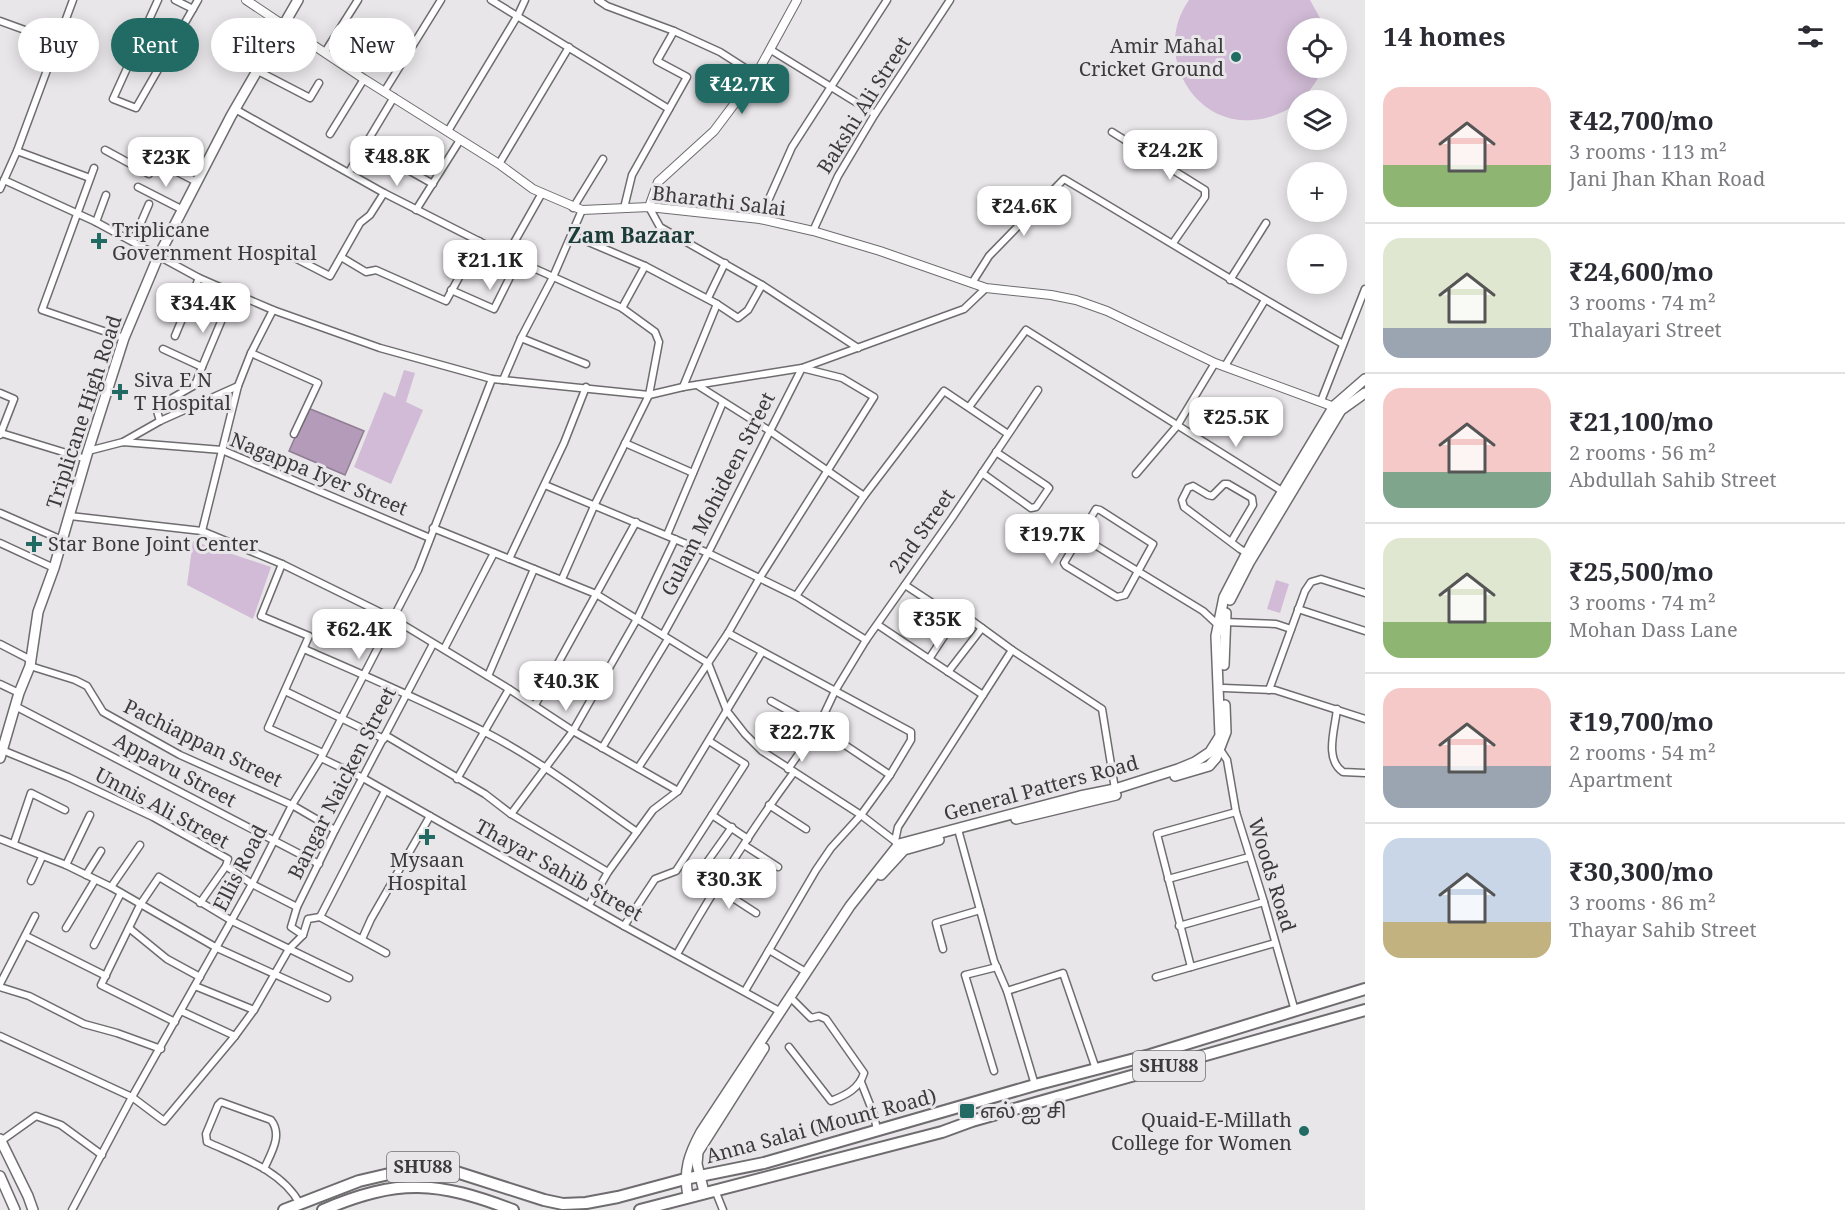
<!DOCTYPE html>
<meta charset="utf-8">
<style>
:root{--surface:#fff;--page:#f7f7f7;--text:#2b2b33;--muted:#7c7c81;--line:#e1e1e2;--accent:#216b64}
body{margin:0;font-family:"Noto Serif","Noto Sans Tamil",serif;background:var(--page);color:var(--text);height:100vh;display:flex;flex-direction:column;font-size:22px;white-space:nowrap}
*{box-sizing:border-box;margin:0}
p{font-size:20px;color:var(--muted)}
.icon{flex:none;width:33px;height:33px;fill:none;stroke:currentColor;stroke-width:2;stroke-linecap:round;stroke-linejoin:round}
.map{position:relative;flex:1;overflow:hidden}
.details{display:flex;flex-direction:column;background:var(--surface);width:480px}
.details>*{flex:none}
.hud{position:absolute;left:18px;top:18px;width:570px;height:54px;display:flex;gap:12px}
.controls{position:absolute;left:1287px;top:18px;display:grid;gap:12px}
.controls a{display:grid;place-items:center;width:60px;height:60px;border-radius:50%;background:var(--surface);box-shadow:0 3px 15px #0003;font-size:30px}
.price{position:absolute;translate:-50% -51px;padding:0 14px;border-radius:12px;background:#fff;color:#222;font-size:20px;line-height:39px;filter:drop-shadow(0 2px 3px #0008)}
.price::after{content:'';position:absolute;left:50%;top:36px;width:18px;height:14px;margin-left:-9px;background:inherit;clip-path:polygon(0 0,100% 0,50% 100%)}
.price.current{background:var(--accent);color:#fff}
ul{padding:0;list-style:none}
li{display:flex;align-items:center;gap:18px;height:150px;padding:0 18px}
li+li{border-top:2px solid var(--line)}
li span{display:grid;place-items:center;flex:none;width:168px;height:120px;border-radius:18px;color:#555}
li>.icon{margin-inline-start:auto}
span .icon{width:72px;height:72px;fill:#fffc;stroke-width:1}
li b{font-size:26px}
h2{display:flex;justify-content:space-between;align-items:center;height:72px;padding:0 18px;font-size:26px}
.tag{padding:0 21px;border-radius:27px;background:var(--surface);box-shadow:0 3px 15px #0003;font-size:21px;line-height:54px}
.tag.current{background:var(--accent);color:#fff}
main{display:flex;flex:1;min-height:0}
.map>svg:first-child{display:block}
.green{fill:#d1bbd6}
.water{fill:#b49bba;stroke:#907e94;stroke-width:1.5}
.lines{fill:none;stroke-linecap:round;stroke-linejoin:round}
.minor-casing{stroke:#6e6c6f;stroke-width:9}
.tertiary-casing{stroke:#6e6c6f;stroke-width:10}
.secondary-casing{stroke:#6e6c6f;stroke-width:12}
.primary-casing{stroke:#6e6c6f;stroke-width:14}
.minor{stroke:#fff;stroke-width:6}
.tertiary{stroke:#fff;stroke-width:8}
.secondary{stroke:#fff;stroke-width:9}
.primary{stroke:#fff;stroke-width:10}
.poi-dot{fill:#216b64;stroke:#e9e6e9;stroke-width:2}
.labels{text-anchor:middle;stroke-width:6;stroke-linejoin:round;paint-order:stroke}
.shield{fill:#e9e6e9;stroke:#706e70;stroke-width:1.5}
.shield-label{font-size:18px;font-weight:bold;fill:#3c3b3c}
.poi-label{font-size:20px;fill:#3c3b3c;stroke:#e9e6e9;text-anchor:start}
.street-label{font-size:20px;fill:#3c3b3c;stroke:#e9e6e9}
.neighbourhood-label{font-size:21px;font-weight:bold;fill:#1b3c39;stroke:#e9e6e9}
</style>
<main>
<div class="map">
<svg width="1365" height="1210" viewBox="0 0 1365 1210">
<rect width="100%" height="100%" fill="#e9e6e9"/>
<g class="green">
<path d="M1189 0H1310L1320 18 1323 28H1298V68H1322C1318 81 1310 91 1301 100H1298L1296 105C1282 113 1269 119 1253 120 1190 125 1153 50 1189 0Z"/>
<polygon points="404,370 415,373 406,402 423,410 391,484 354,467 384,392 395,397"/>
<polygon points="193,541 271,567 253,619 187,585"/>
<polygon points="1276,580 1289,584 1280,613 1267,609"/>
</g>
<polygon class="water" points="308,408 364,431 345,475 289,451"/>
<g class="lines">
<g class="minor-casing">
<g id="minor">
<polyline points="158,0 113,99 136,108 198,0"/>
<polyline points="175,0 193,9"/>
<polyline points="491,0 669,109"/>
<polyline points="598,0 607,6 674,31 720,52 756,75"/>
<polyline points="0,21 58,42"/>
<polyline points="771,50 875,114"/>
<polyline points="325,52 358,0"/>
<polyline points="258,71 310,98 319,83"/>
<polyline points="384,92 441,0"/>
<polyline points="235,109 384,193 518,261 622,308 655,332 659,342 649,395 595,504 562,579"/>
<polyline points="448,131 518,15 525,0"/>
<polyline points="1112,132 1205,190 1205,197 1173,243"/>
<polyline points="330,134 364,79"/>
<polyline points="364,145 433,184"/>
<polyline points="105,150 149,174 156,161 197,182"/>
<polyline points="17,151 90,178"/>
<polyline points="499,164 569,47"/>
<polyline points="94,168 42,310 124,338"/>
<polyline points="349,172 394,97"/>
<polyline points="4,180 96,222 199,278 273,310 380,348 492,379 649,395 683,387 802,368 964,309 986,288"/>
<polyline points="138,187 183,210"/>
<polyline points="0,189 17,151 73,0"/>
<polyline points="649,207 660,227 762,285 858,348"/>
<polyline points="573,208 603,159"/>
<polyline points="624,208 632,175 687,77 657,61 674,31"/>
<polyline points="416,210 460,140"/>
<polyline points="760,219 792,147 887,0"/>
<polyline points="96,222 106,195"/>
<polyline points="813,231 838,176 875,114 950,0"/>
<polyline points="572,235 645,266 717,304 683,387"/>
<polyline points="133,241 149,204"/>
<polyline points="507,255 542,193"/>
<polyline points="293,257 330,276 360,223 370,215 384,193"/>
<polyline points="341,257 366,272 376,270 446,301 479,241"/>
<polyline points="1230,280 1266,223"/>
<path d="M972 283 989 256 1064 179C1157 234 1249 292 1343 344"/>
<polyline points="451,290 494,309 518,261"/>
<polyline points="708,298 725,263"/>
<polyline points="717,304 738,318 748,310 762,285"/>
<polyline points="622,308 645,266"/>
<polyline points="175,336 199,278"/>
<polyline points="521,338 586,364"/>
<polyline points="163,349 202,367 233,293"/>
<polyline points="251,353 318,383 294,434"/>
<polyline points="1225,366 1265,300"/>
<polyline points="503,380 521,338 553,277 582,210"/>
<polyline points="697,385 770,431 864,496"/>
<polyline points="0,393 14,399 0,435"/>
<polyline points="1321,401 1365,289"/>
<polyline points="969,407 1026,330 1282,491"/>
<polyline points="160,421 157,411 160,405 195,385 202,367"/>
<polyline points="1,433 86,459"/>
<polyline points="123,442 160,421 238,386"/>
<polyline points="625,443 693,473"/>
<polyline points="88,451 123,442 222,450 430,538"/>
<polyline points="982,473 1031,508 1036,507 1049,488 1047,486 996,452"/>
<polyline points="1136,474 1177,426 1215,363"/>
<polyline points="545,485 708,553 796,596 866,640"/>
<polygon points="1096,509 1100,510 1153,544 1125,595 1117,597 1066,566 1064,563"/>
<polyline points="0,513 62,540"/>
<polyline points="70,516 202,531 282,564 392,618 509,689 573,731 678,791"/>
<polyline points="1059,523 1203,611 1218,625"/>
<polyline points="433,528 596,594 708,663 727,711 745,734 762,751 861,815 900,845"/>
<polyline points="202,531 238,386 251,353 273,310"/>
<polyline points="667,535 723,402"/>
<polyline points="1231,542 1253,505 1252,498 1228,484 1224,484 1212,496 1208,495 1193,486 1188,488 1182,500 1184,507 1240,549 1247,553"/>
<polyline points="0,543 54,568"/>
<polyline points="509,559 564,443 586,387"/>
<polyline points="282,564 261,616 309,636 268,728 323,753"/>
<polyline points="905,585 937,606"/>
<polyline points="796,596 864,496 944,391 1008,434"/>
<polyline points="1298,609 1365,631"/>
<polyline points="1224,622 1276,624 1291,629"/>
<polyline points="878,625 983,695"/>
<polyline points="728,633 911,732 911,740 890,775 861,815 831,848 816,870 745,991"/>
<polyline points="0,644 31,660"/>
<path d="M304 649C364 675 425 701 483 731 538 759 587 797 637 832"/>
<polyline points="444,649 494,553"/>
<polyline points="929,659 960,612 1012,650 1102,709 1115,789"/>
<polyline points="30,666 75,680 87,686 103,712 180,755 292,805 335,830"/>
<polyline points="948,672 982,628"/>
<polyline points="488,676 534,569"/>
<polyline points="0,684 19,693"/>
<polyline points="1224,688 1275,690 1365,719"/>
<polyline points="1269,690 1305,591 1311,582 1321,579 1365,593"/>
<polyline points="285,691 384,739"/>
<polyline points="771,701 818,727 890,775"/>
<polyline points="535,705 636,522"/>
<polyline points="15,706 319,864"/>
<path d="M1337 709C1335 729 1324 759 1343 772L1365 773"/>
<polyline points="385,735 485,794 511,814 608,872"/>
<polyline points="602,748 668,639"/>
<polyline points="1219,748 1227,760 1236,812 1264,902 1295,1011"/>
<polyline points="2,750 68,777 153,817 228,859 226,866 252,884 297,907"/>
<polyline points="321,758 363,778 624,926 781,1012"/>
<polyline points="638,768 728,633 759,579 874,397 842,378 802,368 708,553 663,635"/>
<polyline points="788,769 818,727 835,691 866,640 952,518 1038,390"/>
<polyline points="457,779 509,689"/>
<polyline points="769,805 806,829"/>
<polyline points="511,814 573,731 637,619 675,539"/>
<polyline points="712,815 748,839"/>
<polyline points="959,833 994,961 1007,991 1035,1085"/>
<polyline points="0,839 66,865 111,887 217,948 327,998"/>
<polyline points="895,841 898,827 1012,650"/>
<polyline points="14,843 31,793 65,810"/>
<polyline points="744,845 778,867"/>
<polyline points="66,865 90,815"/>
<polyline points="86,875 101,851"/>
<polyline points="1168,879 1249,857"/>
<polyline points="31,881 42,857"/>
<polyline points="690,886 732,827"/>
<polyline points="111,887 140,845"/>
<polyline points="716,887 756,913"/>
<polyline points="200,903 226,866"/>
<polyline points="589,905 608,872 637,832 653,810 678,791 762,652"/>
<polyline points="320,917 385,791"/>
<polyline points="624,926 655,879 676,871 745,764 709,741"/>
<polyline points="1179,926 1264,902"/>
<polyline points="66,928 95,880"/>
<polyline points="129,928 167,959 200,977"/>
<polyline points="303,935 291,927 297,907 335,830 433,644"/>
<polyline points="26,936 106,976"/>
<polyline points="362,939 371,919 430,816"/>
<polyline points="94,945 121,893"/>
<polyline points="943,949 936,923 980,910"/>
<polyline points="769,950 806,972"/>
<path d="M677 954C713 891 751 830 794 772"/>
<polyline points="1191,967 1157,834 1236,812"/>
<polyline points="1156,977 1275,943"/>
<polyline points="0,984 35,916"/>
<polyline points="195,986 254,1010"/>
<polyline points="0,987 29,996 84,1024 117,1033 161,1049"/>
<polyline points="1007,991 1063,973 1096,1069"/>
<polyline points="181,1011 235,1036"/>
<polyline points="175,1022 101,985 140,905 159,877 232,921 349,978"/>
<polyline points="0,1036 132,1097 164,1121 235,1036 254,1010 289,949 303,935 308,919 320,917 386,953"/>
<path d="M789 1047 831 1101C846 1095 859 1089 864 1073L826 1019 819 1016 811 1018 794 1001"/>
<polyline points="994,1071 965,975 997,967"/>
<polyline points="861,1082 874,1115 877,1130"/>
<polyline points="1,1141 36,1116 61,1125 102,1155"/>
<path d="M264 1169C271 1153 283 1135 271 1120L221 1102 218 1105 206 1134 207 1142C240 1157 282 1170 300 1204"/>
<polyline points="715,1190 723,1210"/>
<polyline points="72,1210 132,1097 252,884 292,805 321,758 418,570 492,379"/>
</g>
</g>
<g class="tertiary-casing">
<g id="tertiary">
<polyline points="246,0 364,79 499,164 533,189 582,210 649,207 760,219 813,231 880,251 986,288 1051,295 1076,300 1107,311 1215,363 1337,408"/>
<polyline points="649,207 658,182 714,131 756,75 797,0"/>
</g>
</g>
<g class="secondary-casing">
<g id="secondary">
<polyline points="1230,600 1249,563 1341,410 1365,393"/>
<polyline points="1224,665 1226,613"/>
<polyline points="0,758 19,693 30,666 38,612 54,568 88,451 124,338 158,257 231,116 298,0"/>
<polyline points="1175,776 1209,766 1216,758 1226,732 1225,705"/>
<polyline points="1016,819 1116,795"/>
<polyline points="881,875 904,850 939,840"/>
<polyline points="0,1139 28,1196 33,1210"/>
<polyline points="0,1176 15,1210"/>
<polyline points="704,1192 697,1164 698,1152 764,1048"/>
<path d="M688 1196C683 1171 689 1154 701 1132L850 906 899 844 1080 796 1115 789 1178 769 1195 762 1210 752 1220 736 1216 636 1224 597 1254 539 1334 406 1365 379"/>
</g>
</g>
<g class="primary-casing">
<g id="primary">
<polyline points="284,1210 359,1181 419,1167 450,1170 544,1200 563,1204 586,1203 618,1197 685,1179 764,1163 1035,1085 1150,1055 1365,989"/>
<path d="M323 1210C399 1178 437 1181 513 1210"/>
<polyline points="640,1210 942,1132 972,1121 1365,1010"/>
</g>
</g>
<use href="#minor" class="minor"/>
<use href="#tertiary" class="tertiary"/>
<use href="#secondary" class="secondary"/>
<use href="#primary" class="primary"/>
</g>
<g class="poi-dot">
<circle cx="1236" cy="57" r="6"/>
<path d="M96 232h6v6h6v6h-6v6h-6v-6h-6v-6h6z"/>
<path d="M117 383h6v6h6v6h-6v6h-6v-6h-6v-6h6z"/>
<path d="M31 535h6v6h6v6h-6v6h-6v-6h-6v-6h6z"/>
<path d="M424 828h6v6h6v6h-6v6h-6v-6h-6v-6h6z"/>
<rect x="959" y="1103" width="16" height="16" rx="3"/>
<circle cx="1304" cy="1131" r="6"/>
</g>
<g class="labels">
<g class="shield">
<rect x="1133" y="1051" width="72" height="30" rx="4.5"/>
<rect x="387" y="1152" width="72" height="30" rx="4.5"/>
</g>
<g class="shield-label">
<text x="1169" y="1072">SHU88</text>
<text x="423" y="1173">SHU88</text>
</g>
<g class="poi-label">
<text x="1224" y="53" text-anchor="end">Amir Mahal<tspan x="1224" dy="23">Cricket Ground</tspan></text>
<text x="112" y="237">Triplicane<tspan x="112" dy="23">Government Hospital</tspan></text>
<text x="134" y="387">Siva E N<tspan x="134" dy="23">T Hospital</tspan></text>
<text x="48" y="551">Star Bone Joint Center</text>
<text x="427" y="867" text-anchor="middle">Mysaan<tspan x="427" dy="23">Hospital</tspan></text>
<text x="980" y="1118">எல் ஐ சி</text>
<text x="1292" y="1127" text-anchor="end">Quaid-E-Millath<tspan x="1292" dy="23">College for Women</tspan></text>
</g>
<g class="street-label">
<text transform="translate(864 105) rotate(-58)" y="7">Bakshi Ali Street</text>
<text transform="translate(719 201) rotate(7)" y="7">Bharathi Salai</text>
<text transform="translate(84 412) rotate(-72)" y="7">Triplicane High Road</text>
<text transform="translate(319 474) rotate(22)" y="7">Nagappa Iyer Street</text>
<text transform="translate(718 494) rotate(-63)" y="7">Gulam Mohideen Street</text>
<text transform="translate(922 531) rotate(-55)" y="7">2nd Street</text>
<text transform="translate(203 743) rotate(26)" y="7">Pachiappan Street</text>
<text transform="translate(175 770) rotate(28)" y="7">Appavu Street</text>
<text transform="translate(342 783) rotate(-63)" y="7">Bangar Naicken Street</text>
<text transform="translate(1041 788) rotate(-15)" y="7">General Patters Road</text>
<text transform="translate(162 808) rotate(28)" y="7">Unnis Ali Street</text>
<text transform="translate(240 868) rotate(-63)" y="7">Ellis Road</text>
<text transform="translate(559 870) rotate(29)" y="7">Thayar Sahib Street</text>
<text transform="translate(1272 875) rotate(73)" y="7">Woods Road</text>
<text transform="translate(821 1126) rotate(-15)" y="7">Anna Salai (Mount Road)</text>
</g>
<g class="neighbourhood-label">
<text x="631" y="243">Zam Bazaar</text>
</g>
</g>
</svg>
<div class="controls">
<a><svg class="icon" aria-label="locate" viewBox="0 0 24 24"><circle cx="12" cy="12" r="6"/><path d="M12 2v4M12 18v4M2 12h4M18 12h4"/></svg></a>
<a><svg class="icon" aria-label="layers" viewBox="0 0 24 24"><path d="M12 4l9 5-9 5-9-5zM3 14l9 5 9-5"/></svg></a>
<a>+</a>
<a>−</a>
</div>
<b class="price current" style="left:742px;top:115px">₹42.7K</b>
<b class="price" style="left:1170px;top:181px">₹24.2K</b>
<b class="price" style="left:397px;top:187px">₹48.8K</b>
<b class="price" style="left:166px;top:188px">₹23K</b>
<b class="price" style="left:1024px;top:237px">₹24.6K</b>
<b class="price" style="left:490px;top:291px">₹21.1K</b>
<b class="price" style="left:203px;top:334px">₹34.4K</b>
<b class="price" style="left:1236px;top:448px">₹25.5K</b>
<b class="price" style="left:1052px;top:565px">₹19.7K</b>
<b class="price" style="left:937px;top:650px">₹35K</b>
<b class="price" style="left:359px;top:660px">₹62.4K</b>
<b class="price" style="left:566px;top:712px">₹40.3K</b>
<b class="price" style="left:802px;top:763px">₹22.7K</b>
<b class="price" style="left:729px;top:910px">₹30.3K</b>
<div class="hud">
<a class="tag">Buy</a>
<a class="tag current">Rent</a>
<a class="tag">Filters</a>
<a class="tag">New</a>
</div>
</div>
<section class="details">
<h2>14 homes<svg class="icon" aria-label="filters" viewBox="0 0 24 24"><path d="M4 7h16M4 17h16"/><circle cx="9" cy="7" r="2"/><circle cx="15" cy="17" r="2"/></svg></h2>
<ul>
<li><span style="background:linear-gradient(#f6c9c9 65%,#8fb573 0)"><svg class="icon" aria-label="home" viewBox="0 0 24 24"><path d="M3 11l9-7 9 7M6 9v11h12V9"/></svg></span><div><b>₹42,700/mo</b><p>3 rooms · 113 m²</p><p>Jani Jhan Khan Road</p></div></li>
<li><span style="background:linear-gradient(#dfe7d0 75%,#9aa5b1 0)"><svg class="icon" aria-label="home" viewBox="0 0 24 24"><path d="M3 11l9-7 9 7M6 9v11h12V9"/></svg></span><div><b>₹24,600/mo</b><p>3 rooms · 74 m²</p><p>Thalayari Street</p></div></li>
<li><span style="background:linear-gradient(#f6c9c9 70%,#7fa58c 0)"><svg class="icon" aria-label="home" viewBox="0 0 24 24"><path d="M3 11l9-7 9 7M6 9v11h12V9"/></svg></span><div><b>₹21,100/mo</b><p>2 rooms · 56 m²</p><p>Abdullah Sahib Street</p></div></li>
<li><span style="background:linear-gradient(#dfe7d0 70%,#8fb573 0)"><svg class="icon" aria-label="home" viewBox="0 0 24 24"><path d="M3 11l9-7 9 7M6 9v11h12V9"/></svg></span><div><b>₹25,500/mo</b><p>3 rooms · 74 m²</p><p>Mohan Dass Lane</p></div></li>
<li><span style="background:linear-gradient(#f6c9c9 65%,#9aa5b1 0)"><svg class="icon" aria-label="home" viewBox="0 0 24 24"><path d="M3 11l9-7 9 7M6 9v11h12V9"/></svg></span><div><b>₹19,700/mo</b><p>2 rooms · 54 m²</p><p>Apartment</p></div></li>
<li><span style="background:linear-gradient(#c9d6e8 70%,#c2b280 0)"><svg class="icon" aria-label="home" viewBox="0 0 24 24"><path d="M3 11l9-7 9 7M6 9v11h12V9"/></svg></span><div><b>₹30,300/mo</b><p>3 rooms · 86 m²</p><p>Thayar Sahib Street</p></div></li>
</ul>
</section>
</main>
